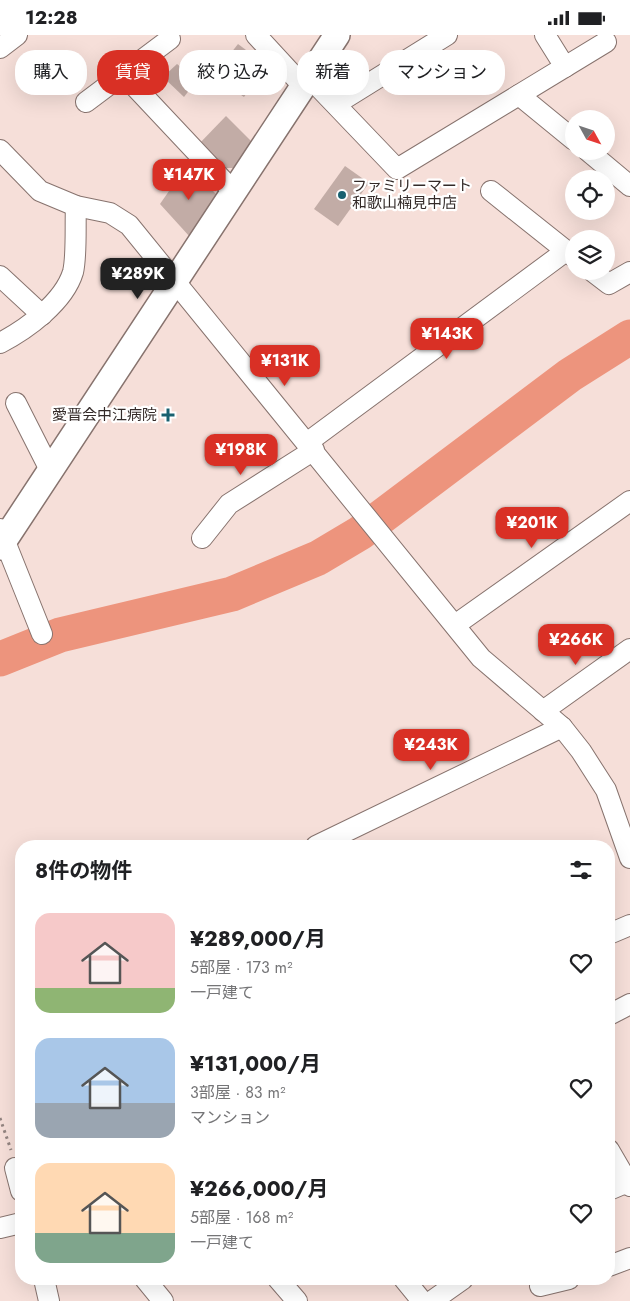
<!DOCTYPE html>
<html lang="ja">
<meta charset="utf-8">
<style>
:root{--surface:#fff;--page:#f2f2f2;--text:#202124;--muted:#757577;--accent:#d93025}
body{margin:0;font-family:Jost,"Noto Sans JP",sans-serif;background:var(--page);color:var(--text);height:100vh;display:flex;flex-direction:column;font-size:19px;white-space:nowrap}
*{box-sizing:border-box;margin:0}
p{font-size:16px;color:var(--muted)}
.icon{flex:none;width:28px;height:28px;fill:none;stroke:currentColor;stroke-width:2;stroke-linecap:round;stroke-linejoin:round}
.map{position:relative;flex:1;overflow:hidden}
.panel{position:absolute;left:15px;top:805px;width:600px;height:445px;display:flex;flex-direction:column;background:var(--surface);border-radius:20px;box-shadow:0 5px 20px #0002}
.panel>*{flex:none}
.hud{position:absolute;left:15px;top:15px;width:600px;height:45px;display:flex;gap:10px}
.needle{width:32px;rotate:130deg}
.tools{position:absolute;left:565px;top:75px;display:grid;gap:10px}
.tools a{display:grid;place-items:center;width:50px;height:50px;border-radius:50%;background:var(--surface);box-shadow:0 5px 20px #0002;font-size:25px}
.price{position:absolute;translate:-50% -42px;padding:0 11px;border-radius:10px;background:var(--accent);color:#fff;font-size:16px;line-height:32px;filter:drop-shadow(0 1px 2px #0008)}
.price::after{content:'';position:absolute;left:50%;top:30px;width:15px;height:11px;margin-left:-8px;background:inherit;clip-path:polygon(0 0,100% 0,50% 100%)}
.price.current{background:#222;color:#fff}
ul{padding:0;list-style:none}
li{display:flex;align-items:center;gap:15px;height:125px;padding:0 20px}
li span{display:grid;place-items:center;flex:none;width:140px;height:100px;border-radius:15px;color:#555}
li>.icon{margin-inline-start:auto}
span .icon{width:60px;height:60px;fill:#fffc;stroke-width:1}
li b{font-size:21px}
h2{display:flex;justify-content:space-between;align-items:center;height:60px;padding:0 20px;font-size:21px}
.pill{padding:0 18px;border-radius:20px;background:var(--surface);box-shadow:0 5px 20px #0002;font-size:18px;line-height:45px}
.pill.current{background:var(--accent);color:#fff}
.status{display:flex;justify-content:space-between;align-items:center;height:35px;padding:0 25px;background:var(--surface);direction:ltr}
.status svg{height:14px;fill:currentColor}
.map>svg:first-child{display:block}
.lines{fill:none;stroke-linecap:round;stroke-linejoin:round}
.river{stroke:#ed947d;stroke-width:35}
.building{fill:#c2aca6}
.minor-casing{stroke:#87736e;stroke-width:22}
.tertiary-casing{stroke:#87736e;stroke-width:28}
.path{stroke:#938480;stroke-width:3;stroke-dasharray:2.5 4;stroke-linecap:butt}
.minor{stroke:#fff;stroke-width:20}
.tertiary{stroke:#fff;stroke-width:25}
.poi-dot{fill:#196170;stroke:#fff;stroke-width:2}
.labels{text-anchor:middle;stroke-width:4.5;stroke-linejoin:round;paint-order:stroke}
.poi-label{font-size:15px;fill:#332a28;stroke:#fff;text-anchor:start}
</style>
<div class="status"><b>12:28</b><svg viewBox="0 0 49 12"><path d="M0 12V9h3v3zM5 12V6h3v6zM10 12V3h3v9zM15 12V0h3v12zM26 1h20v11H26zM47 4h2v5h-2z"/></svg></div>
<div class="map">
<svg width="630" height="1266" viewBox="0 0 630 1266">
<rect width="100%" height="100%" fill="#f6dfd9"/>
<g class="lines">
<polyline class="river" points="0,624 60,600 232,559 318,523 360,498 570,340 630,302"/>
</g>
<g class="building">
<polygon points="238,9 266,30 244,62 213,41"/>
<polygon points="177,29 197,45 184,62 163,42"/>
<polygon points="226,81 254,109 237,133 221,133 197,111"/>
<polygon points="187,130 218,161 190,202 160,169"/>
<polygon points="345,131 369,148 338,191 314,174"/>
</g>
<g class="lines">
<g class="minor-casing">
<g id="minor">
<polyline points="256,0 303,51"/>
<polyline points="545,0 565,32"/>
<polyline points="0,13 17,0"/>
<polyline points="123,39 233,156"/>
<polyline points="309,42 397,134 606,7"/>
<polyline points="519,60 574,105"/>
<polyline points="86,67 170,4"/>
<polyline points="336,69 447,0"/>
<polyline points="0,115 40,156 76,171 110,178 129,190 481,623 562,692 581,716 606,755 630,823"/>
<polyline points="588,116 630,151"/>
<polyline points="491,156 574,222"/>
<polyline points="592,236 609,249 630,237"/>
<polyline points="0,241 42,280"/>
<path d="M0 308C27 294 64 267 73 237 77 221 75 189 76 171"/>
<polyline points="16,368 50,435"/>
<polyline points="308,407 566,216"/>
<polyline points="0,494 42,599"/>
<polyline points="202,503 229,469 314,415"/>
<polyline points="455,590 630,466"/>
<polyline points="543,676 630,614"/>
<polyline points="316,811 562,692"/>
<polyline points="609,899 630,890"/>
<polyline points="609,980 630,969"/>
<polyline points="609,1115 630,1151"/>
<polyline points="15,1133 21,1156"/>
<polyline points="609,1155 630,1146"/>
<polyline points="0,1193 21,1188"/>
<polyline points="609,1231 630,1223"/>
<polyline points="44,1244 49,1266"/>
<polyline points="145,1244 163,1266"/>
<polyline points="278,1244 297,1266"/>
<polyline points="404,1244 422,1266"/>
<polyline points="540,1251 569,1244"/>
<polyline points="432,1266 463,1244"/>
</g>
</g>
<g class="tertiary-casing">
<polyline id="tertiary" points="0,512 337,0"/>
</g>
<polyline class="path" points="0,1083 11,1115"/>
<use href="#minor" class="minor"/>
<use href="#tertiary" class="tertiary"/>
</g>
<g class="poi-dot">
<circle cx="342" cy="160" r="5"/>
<path d="M165.5 372.5h5v5h5v5h-5v5h-5v-5h-5v-5h5z"/>
</g>
<g class="labels">
<g class="poi-label">
<text x="352" y="156">ファミリーマート<tspan x="352" dy="17">和歌山楠見中店</tspan></text>
<text x="157" y="385" text-anchor="end">愛晋会中江病院</text>
</g>
</g>
</svg>
<div class="tools">
<a><svg class="needle" viewBox="-14 -14 28 28"><path d="M0-13l5 13h-10z" fill="#e53935"/><path d="M0 13l5-13h-10z" fill="#757577"/></svg></a>
<a><svg class="icon" aria-label="locate" viewBox="0 0 24 24"><circle cx="12" cy="12" r="6"/><path d="M12 2v4M12 18v4M2 12h4M18 12h4"/></svg></a>
<a><svg class="icon" aria-label="layers" viewBox="0 0 24 24"><path d="M12 4l9 5-9 5-9-5zM3 14l9 5 9-5"/></svg></a>
</div>
<b class="price" style="left:189px;top:166px">¥147K</b>
<b class="price current" style="left:138px;top:265px">¥289K</b>
<b class="price" style="left:447px;top:325px">¥143K</b>
<b class="price" style="left:285px;top:352px">¥131K</b>
<b class="price" style="left:241px;top:441px">¥198K</b>
<b class="price" style="left:532px;top:514px">¥201K</b>
<b class="price" style="left:576px;top:631px">¥266K</b>
<b class="price" style="left:431px;top:736px">¥243K</b>
<div class="hud">
<a class="pill">購入</a>
<a class="pill current">賃貸</a>
<a class="pill">絞り込み</a>
<a class="pill">新着</a>
<a class="pill">マンション</a>
</div>
<section class="panel">
<h2>8件の物件<svg class="icon" aria-label="filters" viewBox="0 0 24 24"><path d="M4 7h16M4 17h16"/><circle cx="9" cy="7" r="2"/><circle cx="15" cy="17" r="2"/></svg></h2>
<ul>
<li><span style="background:linear-gradient(#f6c9c9 75%,#8fb573 0)"><svg class="icon" aria-label="home" viewBox="0 0 24 24"><path d="M3 11l9-7 9 7M6 9v11h12V9"/></svg></span><div><b>¥289,000/月</b><p>5部屋 · 173 m²</p><p>一戸建て</p></div><svg class="icon" aria-label="heart" viewBox="0 0 24 24"><path d="M12 20l-8-8c-3-5 5-10 8-4 3-6 11-1 8 4z"/></svg></li>
<li><span style="background:linear-gradient(#a9c7e8 65%,#9aa5b1 0)"><svg class="icon" aria-label="home" viewBox="0 0 24 24"><path d="M3 11l9-7 9 7M6 9v11h12V9"/></svg></span><div><b>¥131,000/月</b><p>3部屋 · 83 m²</p><p>マンション</p></div><svg class="icon" aria-label="heart" viewBox="0 0 24 24"><path d="M12 20l-8-8c-3-5 5-10 8-4 3-6 11-1 8 4z"/></svg></li>
<li><span style="background:linear-gradient(#ffd9b3 70%,#7fa58c 0)"><svg class="icon" aria-label="home" viewBox="0 0 24 24"><path d="M3 11l9-7 9 7M6 9v11h12V9"/></svg></span><div><b>¥266,000/月</b><p>5部屋 · 168 m²</p><p>一戸建て</p></div><svg class="icon" aria-label="heart" viewBox="0 0 24 24"><path d="M12 20l-8-8c-3-5 5-10 8-4 3-6 11-1 8 4z"/></svg></li>
</ul>
</section>
</div>
